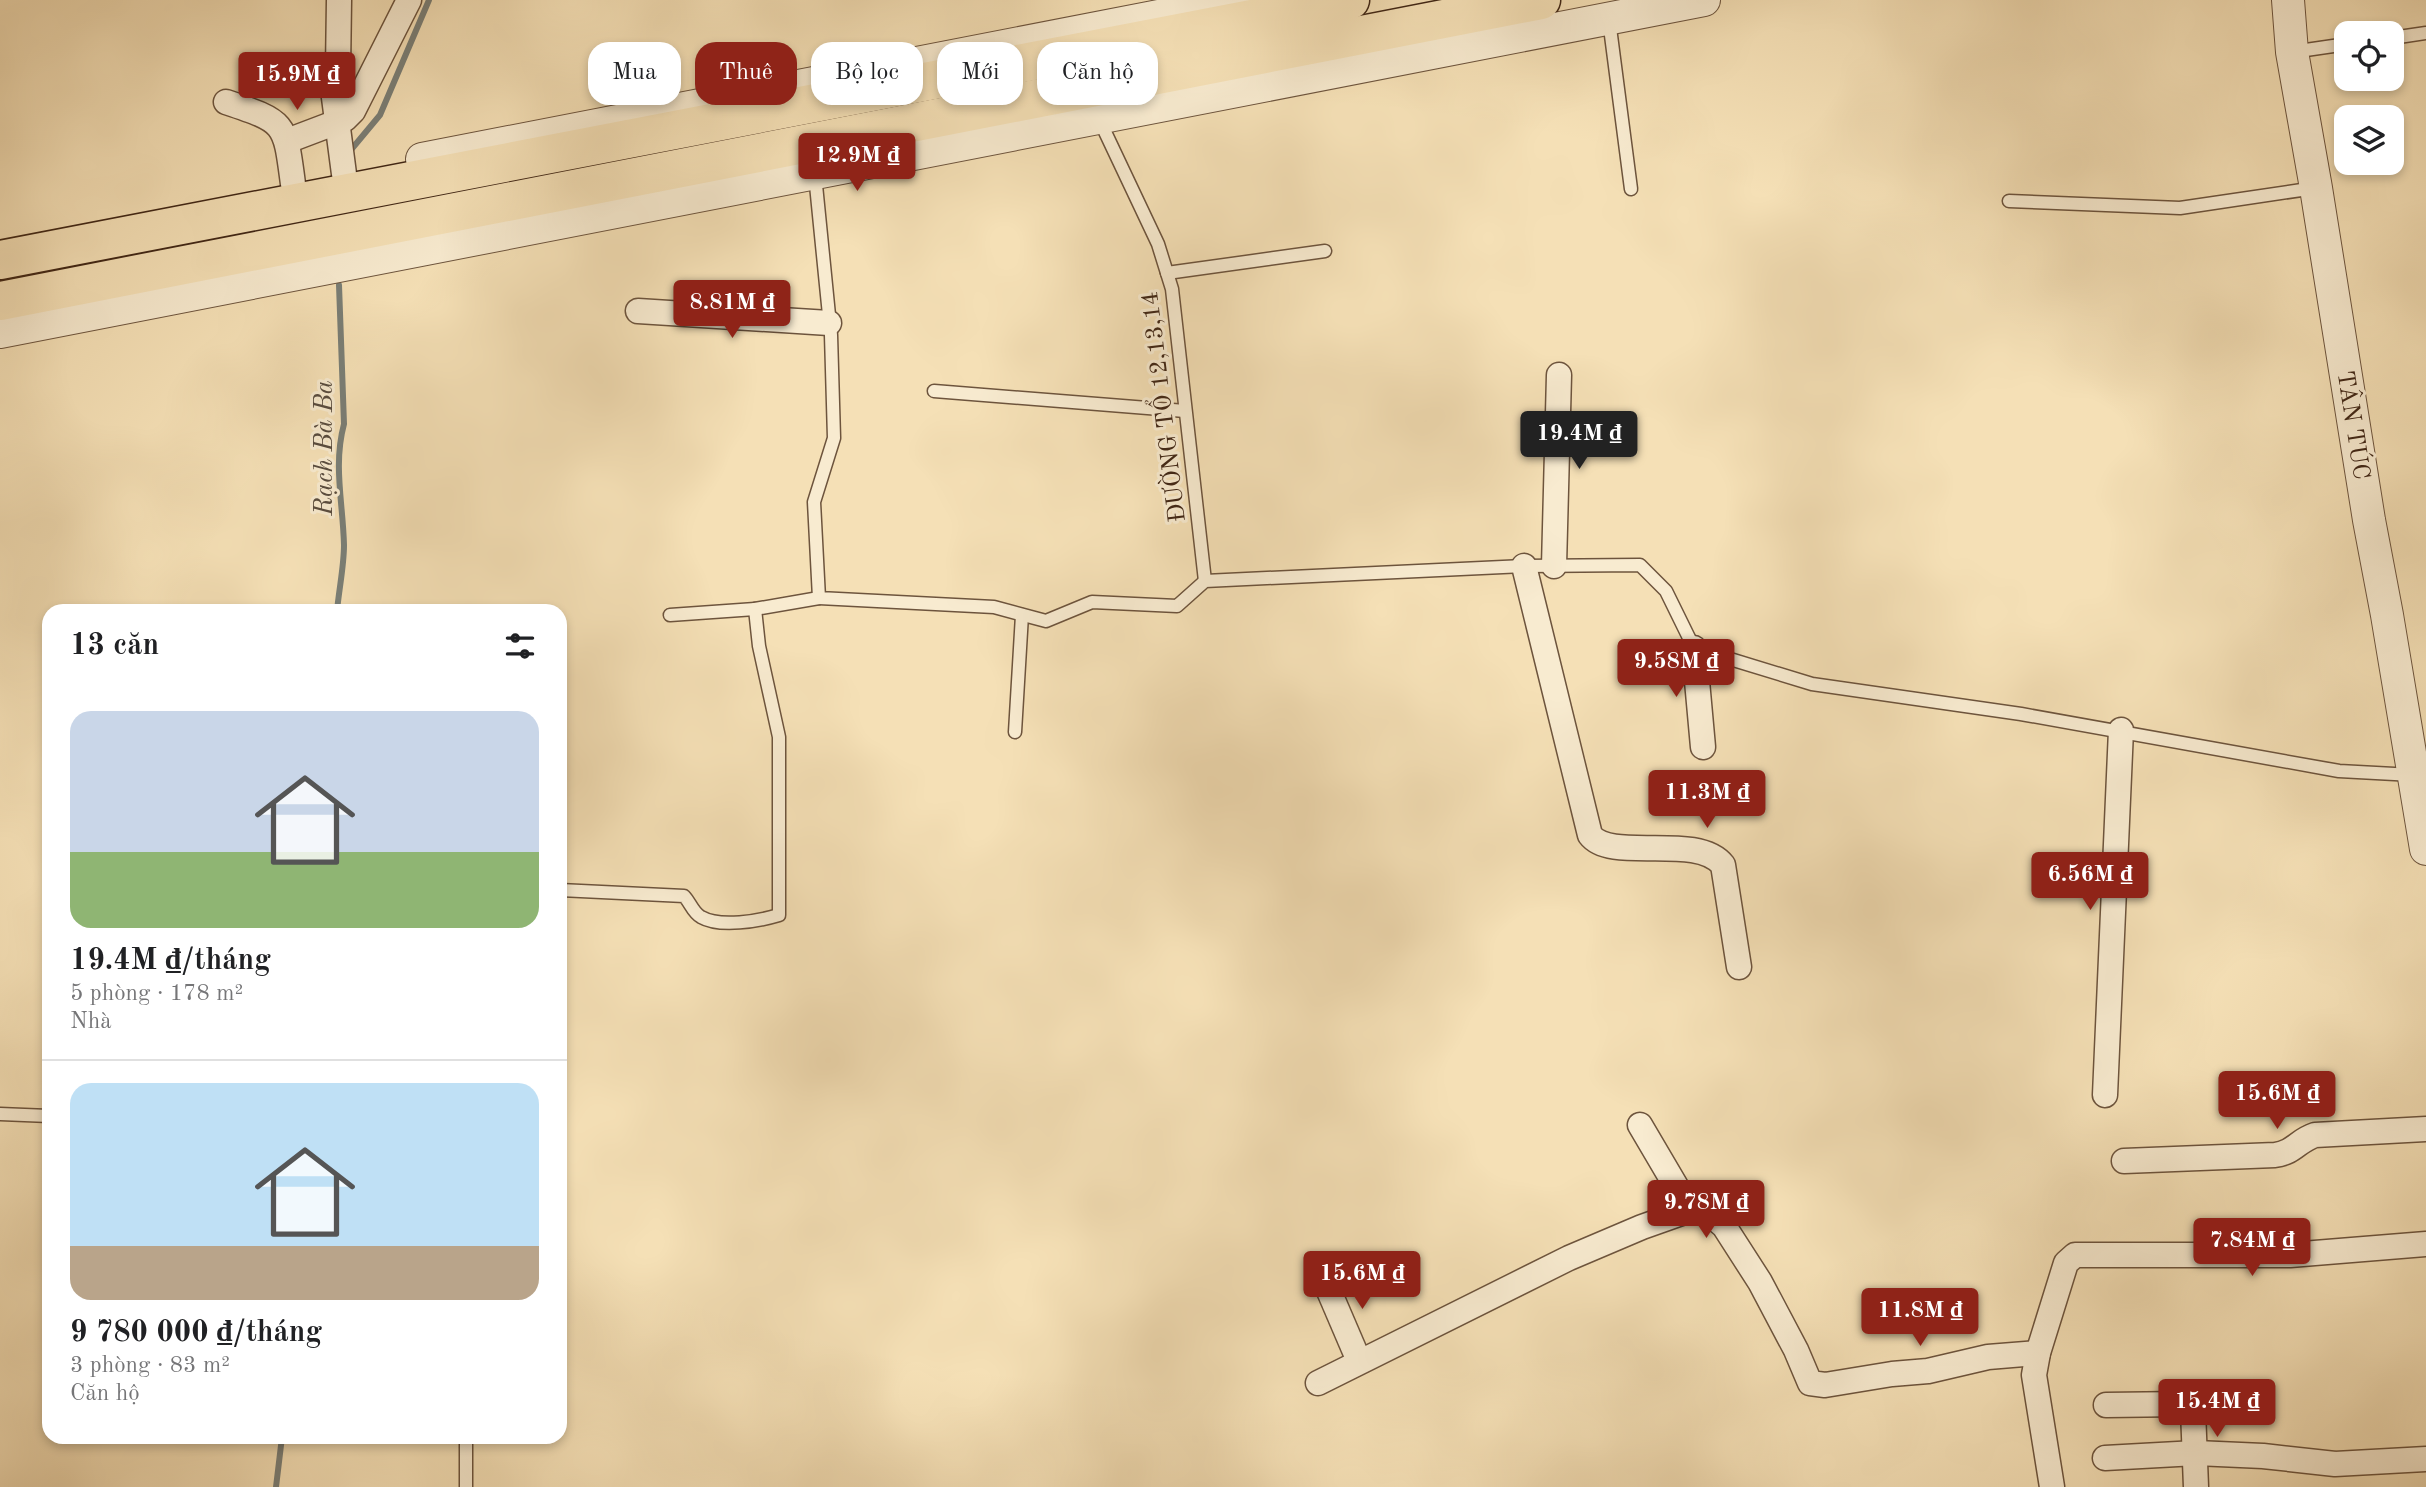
<!DOCTYPE html>
<html lang="vi">
<meta charset="utf-8">
<style>
:root{--surface:#fff;--page:#f2f2f2;--text:#202124;--muted:#757577;--line:#e0e0e0;--accent:#8f2418}
body{margin:0;font-family:"Old Standard TT",serif;background:var(--page);color:var(--text);height:100vh;display:flex;flex-direction:column;font-size:26px;white-space:nowrap}
*{box-sizing:border-box;margin:0}
p{font-size:23px;color:var(--muted)}
.icon{flex:none;width:38px;height:38px;fill:none;stroke:currentColor;stroke-width:2;stroke-linecap:round;stroke-linejoin:round}
.map{position:relative;flex:1;overflow:hidden}
.sheet{position:absolute;left:42px;top:604px;width:525px;height:840px;display:flex;flex-direction:column;background:var(--surface);border-radius:21px;box-shadow:0 4px 10px #0003}
.sheet>*{flex:none}
.guide{position:absolute;left:588px;top:42px;width:665px;height:63px;display:flex;gap:14px}
.controls{position:absolute;left:2334px;top:21px;display:grid;gap:14px}
.controls a{display:grid;place-items:center;width:70px;height:70px;border-radius:14px;background:var(--surface);box-shadow:0 4px 10px #0003;font-size:35px}
.price{position:absolute;translate:-50% -60px;padding:0 16px;border-radius:7px;background:var(--accent);color:#fff;font-size:23px;line-height:46px;filter:drop-shadow(0 2px 4px #0008)}
.price::after{content:'';position:absolute;left:50%;top:42px;width:21px;height:16px;margin-left:-10px;background:inherit;clip-path:polygon(0 0,100% 0,50% 100%)}
.price.active{background:#222;color:#fff}
ul{padding:0;list-style:none}
li{display:grid;align-content:center;gap:14px;height:371px;padding:0 28px}
li+li{border-top:2px solid var(--line)}
li span{display:grid;place-items:center;height:217px;border-radius:21px;color:#555}
li>.icon{margin-inline-start:auto}
span .icon{width:126px;height:126px;fill:#fffc;stroke-width:1}
li b{font-size:30px}
h2{display:flex;justify-content:space-between;align-items:center;height:84px;padding:0 28px;font-size:30px}
.chip{padding:0 24px;border-radius:21px;background:var(--surface);box-shadow:0 4px 10px #0003;font-size:24px;line-height:63px}
.chip.active{background:var(--accent);color:#fff}
.map>svg:first-child{display:block}
.lines{fill:none;stroke-linecap:round;stroke-linejoin:round}
.stream{stroke:#7a7f77;stroke-width:6}
.service-casing{stroke:#6d543d;stroke-width:15}
.minor-casing{stroke:#6d543d;stroke-width:27}
.tertiary-casing{stroke:#6d543d;stroke-width:34}
.trunk-casing{stroke:#402615;stroke-width:41}
.service{stroke:#f8ebd0;stroke-width:12}
.minor{stroke:#f8ebd0;stroke-width:24}
.tertiary{stroke:#f8ebd0;stroke-width:32}
.trunk{stroke:#f5e0b6;stroke-width:38}
.labels{text-anchor:middle;stroke-width:6;stroke-linejoin:round;paint-order:stroke}
.street-label{font-size:24px;fill:#402615;stroke:#f8ebd0}
.water-label{font-size:26px;font-style:italic;fill:#584b3e;stroke:#f8ebd0}
</style>
<div class="map">
<svg width="2426" height="1487" viewBox="0 0 2426 1487">
<rect width="100%" height="100%" fill="#f5e0b6"/>
<filter id="stains"><feTurbulence type="fractalNoise" baseFrequency=".00286" numOctaves="4"/><feColorMatrix values="0 0 0 0 .2 0 0 0 0 .09 0 0 0 0 .02 0 0 0 .5 -.17"/></filter>
<radialGradient id="worn" r=".72"><stop offset=".6" stop-color="#630" stop-opacity="0"/><stop offset="1" stop-color="#630" stop-opacity=".3"/></radialGradient>
<g class="lines">
<g class="stream">
<polyline points="350,151 380,115 429,0"/>
<path d="M337 611C339 589 344 566 344 545 343 503 333 465 344 424L339 285"/>
<polyline points="276,1487 282,1437"/>
</g>
<g class="service-casing">
<g id="service">
<polyline points="1609,20 1631,189"/>
<polyline points="2392,38 2426,33"/>
<polyline points="2292,52 2347,44"/>
<polyline points="1098,117 1158,244 1172,289 1205,581"/>
<polyline points="815,175 831,335 834,438 814,502 819,598 994,607 1046,621 1092,602 1177,606 1205,581 1524,566 1640,565 1666,591 1694,648 1812,684 2021,714 2339,771 2413,775"/>
<polyline points="2009,201 2180,208 2315,188"/>
<polyline points="1167,273 1325,251"/>
<polyline points="934,391 1185,411"/>
<polyline points="670,615 755,609"/>
<polyline points="1015,732 1022,615"/>
<path d="M560 890 684 896C690 902 693 913 701 917 720 928 759 921 779 915V737L759 646 755 609 819 598"/>
<polyline points="0,1114 49,1116"/>
<polyline points="466,1437 466,1487"/>
</g>
</g>
<g class="minor-casing">
<g id="minor">
<polyline points="339,0 338,70 333,90 344,174"/>
<path d="M226 102C286 122 285 122 293 184"/>
<polyline points="287,141 345,119 353,111 409,0"/>
<polyline points="638,311 829,323"/>
<path d="M1524 566 1590 835C1611 863 1697 832 1723 865L1739 967"/>
<polyline points="1554,566 1559,375"/>
<polyline points="1694,648 1703,747"/>
<polyline points="2105,1095 2121,730"/>
<polyline points="1640,1125 1690,1210 1711,1215 1724,1226 1760,1282 1796,1350 1810,1383 1825,1385 1892,1374 1928,1371 1988,1357 2038,1353"/>
<path d="M2124 1161 2275 1155C2295 1152 2297 1141 2315 1135L2426 1129"/>
<polyline points="1323,1277 1359,1361"/>
<polyline points="1318,1383 1569,1258 1642,1227 1690,1210"/>
<polyline points="2106,1405 2184,1404 2193,1410 2196,1487"/>
<polyline points="2105,1458 2196,1453 2263,1456 2335,1464 2426,1459"/>
<polyline points="2052,1487 2034,1375 2038,1353 2066,1263 2075,1255 2290,1255 2426,1244"/>
</g>
</g>
<g class="tertiary-casing">
<g id="tertiary">
<polyline points="2288,0 2292,52 2316,188 2369,520 2387,615 2426,849"/>
<polyline points="422,159 1241,0"/>
<polyline points="0,332 1704,0"/>
</g>
</g>
<g class="trunk-casing">
<g id="trunk">
<polyline points="0,260 1350,0"/>
<polyline points="0,301 1541,0"/>
</g>
</g>
<use href="#service" class="service"/>
<use href="#minor" class="minor"/>
<use href="#tertiary" class="tertiary"/>
<use href="#trunk" class="trunk"/>
</g>
<g class="labels">
<g class="street-label">
<text transform="translate(1163 407) rotate(-97)" y="8">ĐƯỜNG TỔ 12,13,14</text>
<text transform="translate(2354 425) rotate(81)" y="8">TÂN TÚC</text>
</g>
<g class="water-label">
<text transform="translate(323 448) rotate(-90)" y="9">Rạch Bà Ba</text>
</g>
</g>
<rect width="100%" height="100%" filter="url(#stains)"/>
<rect width="100%" height="100%" fill="url(#worn)"/>
</svg>
<div class="controls">
<a><svg class="icon" aria-label="locate" viewBox="0 0 24 24"><circle cx="12" cy="12" r="6"/><path d="M12 2v4M12 18v4M2 12h4M18 12h4"/></svg></a>
<a><svg class="icon" aria-label="layers" viewBox="0 0 24 24"><path d="M12 4l9 5-9 5-9-5zM3 14l9 5 9-5"/></svg></a>
</div>
<b class="price" style="left:297px;top:112px">15.9M ₫</b>
<b class="price" style="left:857px;top:193px">12.9M ₫</b>
<b class="price" style="left:732px;top:340px">8.81M ₫</b>
<b class="price active" style="left:1579px;top:471px">19.4M ₫</b>
<b class="price" style="left:1676px;top:699px">9.58M ₫</b>
<b class="price" style="left:1707px;top:830px">11.3M ₫</b>
<b class="price" style="left:2090px;top:912px">6.56M ₫</b>
<b class="price" style="left:2277px;top:1131px">15.6M ₫</b>
<b class="price" style="left:1706px;top:1240px">9.78M ₫</b>
<b class="price" style="left:2252px;top:1278px">7.84M ₫</b>
<b class="price" style="left:1362px;top:1311px">15.6M ₫</b>
<b class="price" style="left:1920px;top:1348px">11.8M ₫</b>
<b class="price" style="left:2217px;top:1439px">15.4M ₫</b>
<div class="guide">
<a class="chip">Mua</a>
<a class="chip active">Thuê</a>
<a class="chip">Bộ lọc</a>
<a class="chip">Mới</a>
<a class="chip">Căn hộ</a>
</div>
<section class="sheet">
<h2>13 căn<svg class="icon" aria-label="filters" viewBox="0 0 24 24"><path d="M4 7h16M4 17h16"/><circle cx="9" cy="7" r="2"/><circle cx="15" cy="17" r="2"/></svg></h2>
<ul>
<li><span style="background:linear-gradient(#c9d6e8 65%,#8fb573 0)"><svg class="icon" aria-label="home" viewBox="0 0 24 24"><path d="M3 11l9-7 9 7M6 9v11h12V9"/></svg></span><div><b>19.4M ₫/tháng</b><p>5 phòng · 178 m²</p><p>Nhà</p></div></li>
<li><span style="background:linear-gradient(#bfe0f5 75%,#b9a48a 0)"><svg class="icon" aria-label="home" viewBox="0 0 24 24"><path d="M3 11l9-7 9 7M6 9v11h12V9"/></svg></span><div><b>9 780 000 ₫/tháng</b><p>3 phòng · 83 m²</p><p>Căn hộ</p></div></li>
</ul>
</section>
</div>
